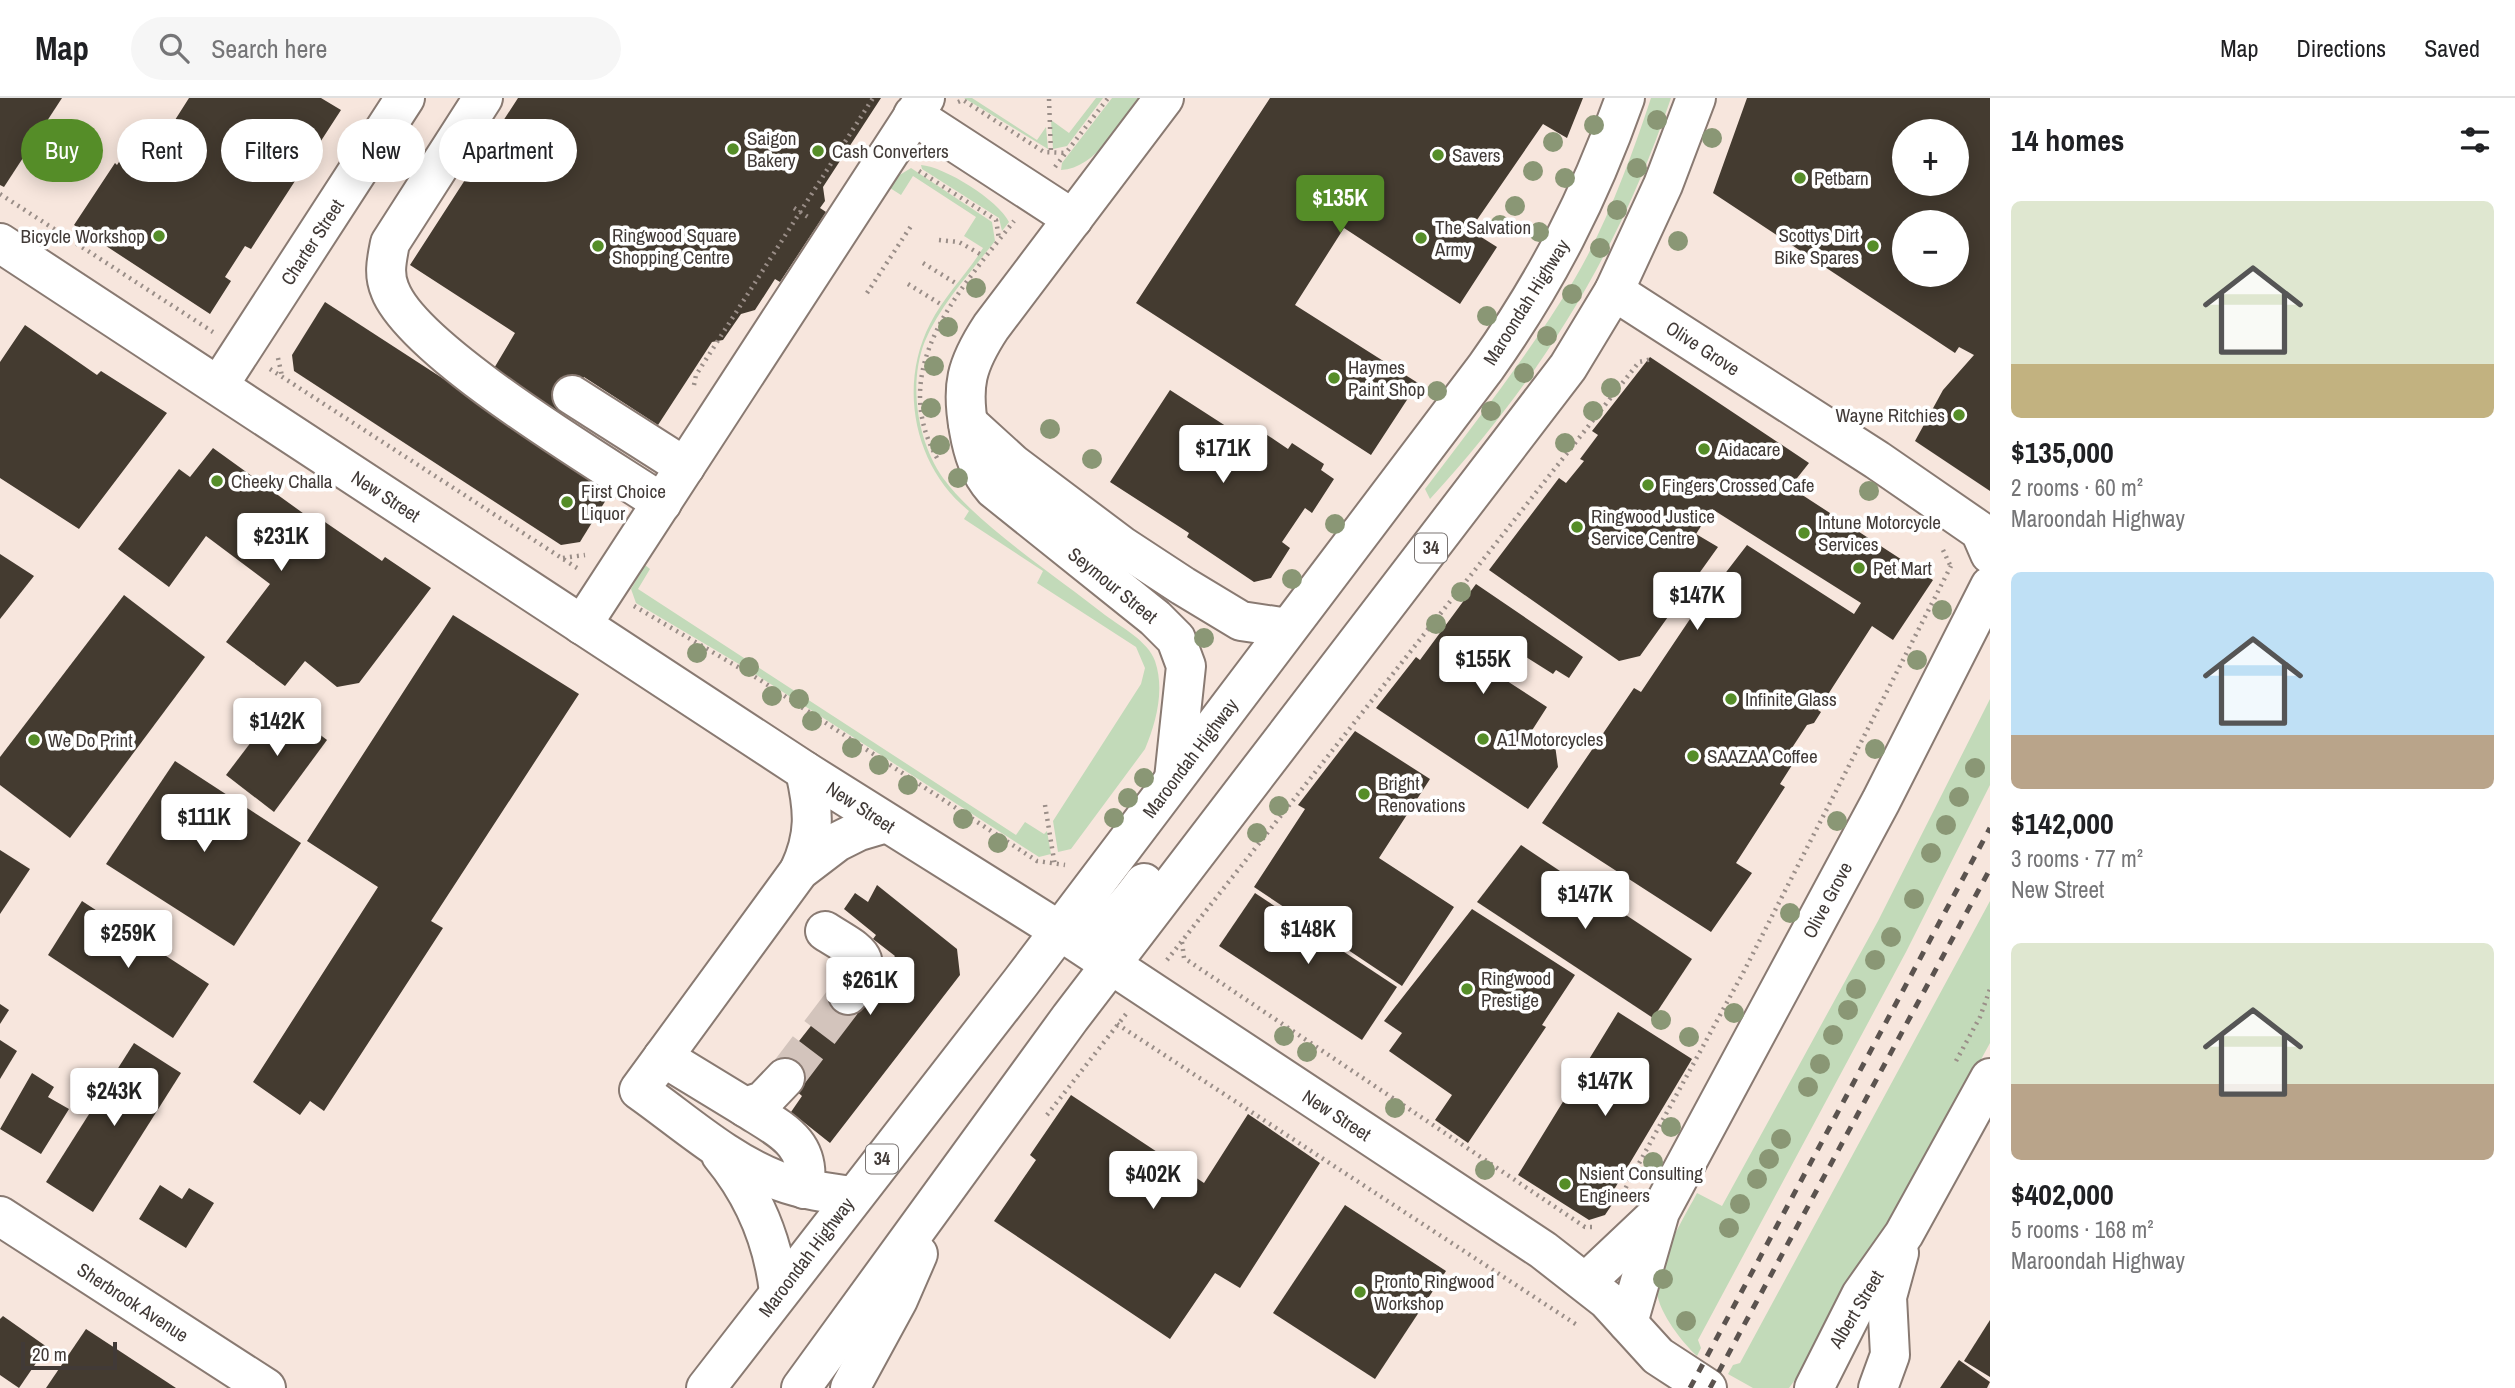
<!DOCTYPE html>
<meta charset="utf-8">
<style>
:root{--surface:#fff;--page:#f6f6f6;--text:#202124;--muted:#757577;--line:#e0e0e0;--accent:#558d28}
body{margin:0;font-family:"Archivo Narrow",sans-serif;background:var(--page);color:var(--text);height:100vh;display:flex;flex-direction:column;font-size:26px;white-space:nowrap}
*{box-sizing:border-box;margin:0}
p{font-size:23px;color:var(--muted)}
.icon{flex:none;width:38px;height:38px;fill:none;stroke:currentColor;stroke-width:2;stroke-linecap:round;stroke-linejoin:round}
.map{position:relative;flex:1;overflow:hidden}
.panel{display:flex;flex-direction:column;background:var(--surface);width:525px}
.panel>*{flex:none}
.top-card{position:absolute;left:21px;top:21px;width:665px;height:63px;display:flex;gap:14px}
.buttons{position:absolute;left:1892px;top:21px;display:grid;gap:14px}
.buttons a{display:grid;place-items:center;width:77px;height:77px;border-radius:50%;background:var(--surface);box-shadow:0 4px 18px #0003;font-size:35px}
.scale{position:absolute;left:21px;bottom:18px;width:96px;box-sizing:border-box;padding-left:7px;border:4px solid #413a37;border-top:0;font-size:19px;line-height:24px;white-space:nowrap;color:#413a37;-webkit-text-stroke:5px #fff;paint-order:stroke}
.price{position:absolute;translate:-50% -60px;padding:0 16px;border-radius:7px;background:#fff;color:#222;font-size:23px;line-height:46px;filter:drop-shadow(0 2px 4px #0008)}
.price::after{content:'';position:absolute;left:50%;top:42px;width:21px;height:16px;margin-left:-10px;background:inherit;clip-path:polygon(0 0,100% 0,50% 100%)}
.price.selected{background:var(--accent);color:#fff}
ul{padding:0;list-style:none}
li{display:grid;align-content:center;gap:14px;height:371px;padding:0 21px}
li span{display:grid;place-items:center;height:217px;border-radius:10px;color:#555}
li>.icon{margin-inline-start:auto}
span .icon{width:126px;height:126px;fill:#fffc;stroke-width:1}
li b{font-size:30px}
h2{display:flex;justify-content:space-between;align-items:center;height:84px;padding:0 21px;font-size:30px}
.chip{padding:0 24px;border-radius:32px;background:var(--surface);box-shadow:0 4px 18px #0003;font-size:24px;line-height:63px}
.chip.selected{background:var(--accent);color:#fff}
header{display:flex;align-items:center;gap:42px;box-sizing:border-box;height:98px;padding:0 35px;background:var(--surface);border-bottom:2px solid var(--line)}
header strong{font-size:33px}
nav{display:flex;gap:38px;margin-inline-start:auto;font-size:24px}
.search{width:490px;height:63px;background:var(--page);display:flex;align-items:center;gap:18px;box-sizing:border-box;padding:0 24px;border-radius:38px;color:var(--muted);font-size:26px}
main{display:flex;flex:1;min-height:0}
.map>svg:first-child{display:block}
.green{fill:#c2dab9}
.building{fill:#443b30;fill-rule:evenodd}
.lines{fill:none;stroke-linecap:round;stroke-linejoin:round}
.minor-tunnel{stroke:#d3c4bc;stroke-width:38;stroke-dasharray:38 19;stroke-linecap:butt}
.minor-casing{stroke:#897a72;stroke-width:42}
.highway-casing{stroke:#897a72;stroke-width:42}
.path{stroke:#9a8e88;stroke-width:4.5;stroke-dasharray:2 5;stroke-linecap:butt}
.minor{stroke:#fff;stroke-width:38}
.highway{stroke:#fff;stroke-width:38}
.rail{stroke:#5b534f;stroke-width:5;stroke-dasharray:9 9;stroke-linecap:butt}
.tree{fill:#8a9775}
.poi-dot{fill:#558d28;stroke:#fff;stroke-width:2.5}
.labels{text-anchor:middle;stroke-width:7;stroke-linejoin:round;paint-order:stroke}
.shield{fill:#fff;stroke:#7a7573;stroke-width:2}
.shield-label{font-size:18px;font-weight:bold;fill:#413a37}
.poi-label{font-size:19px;fill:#413a37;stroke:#fff;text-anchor:start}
.street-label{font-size:19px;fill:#413a37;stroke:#fff}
</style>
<header>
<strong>Map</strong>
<div class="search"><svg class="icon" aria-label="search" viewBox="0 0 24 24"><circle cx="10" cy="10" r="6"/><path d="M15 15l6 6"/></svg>Search here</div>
<nav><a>Map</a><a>Directions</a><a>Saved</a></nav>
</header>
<main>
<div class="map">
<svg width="1990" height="1290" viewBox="0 0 1990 1290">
<rect width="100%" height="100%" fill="#f7e6dd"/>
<g class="green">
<polygon points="964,0 972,0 1037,42 1046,29 1048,51"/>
<polygon points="1096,0 1103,0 1067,48 1053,51 1051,22 1069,35"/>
<path d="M1112 0H1138C1118 26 1097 70 1061 72L1062 65Z"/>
<path d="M1651 0H1671C1618 156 1541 280 1430 401L1425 391C1476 323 1530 255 1574 182 1605 130 1632 58 1651 0Z"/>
<path d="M921 67C945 69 998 102 1009 124L1002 133 999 120 922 71Z"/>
<path d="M911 70 992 124 995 143C971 174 940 207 925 243 908 285 917 343 943 380 976 426 1059 480 1105 517 1121 529 1148 543 1155 563 1165 592 1156 625 1145 651L1071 751 1058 754 1053 723 1141 586 1145 570 1136 549 1037 485 1043 473 964 421 969 413C914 369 898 288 930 226 944 198 967 176 983 150L964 138 976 119 913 78 901 97 890 90 898 78Z"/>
<polygon points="645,467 650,471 638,491 1016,737 1025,724 1044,736 1047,733 1051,756 1039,759 749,572 636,505 631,491"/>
<path d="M1990 601V687L1906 854 1698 1242 1701 1250 1697 1258C1682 1244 1660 1216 1657 1195 1653 1170 1685 1118 1697 1095L1722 1108 1878 823Z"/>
<polygon points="1990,803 1990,945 1870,1164 1818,1250 1789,1290 1753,1290 1728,1276 1733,1267 1740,1265"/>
</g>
<g class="building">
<polygon points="0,0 62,0 4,89 0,87"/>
<polygon points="189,0 321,0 341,12 251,151 245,148 225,179 231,183 210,216 74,127 115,65 117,67 128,50 140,57 158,27 168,33"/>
<polygon points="518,0 881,0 823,89 825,103 820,110 826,114 780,184 775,181 755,212 741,216 723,242 712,244 658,327 584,279 560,317 493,272 515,235 410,167"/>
<polygon points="1270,0 1583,0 1567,40 1543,26 1470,132 1497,149 1460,206 1344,130 1295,207 1418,285 1371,357 1136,205"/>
<path d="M1747 0H1990V393L1915 343 1943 292 1974 257 1959 249 1955 255 1713 95ZM1904 33H1956V86H1904ZM1904 124H1956V177H1904Z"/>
<polygon points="325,204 604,385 609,397 580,444 561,447 294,273 292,257"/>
<polygon points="25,227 97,277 101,273 167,315 79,431 0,380 0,264"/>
<polygon points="1650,259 1809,365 1790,389 1933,482 1893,542 1872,528 1818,612 1821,614 1814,625 1807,627 1786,659 1794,664 1780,686 1785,689 1736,765 1752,775 1711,834 1542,725 1634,590 1641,594 1690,521 1747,447 1854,516 1861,505 1712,411 1696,436 1718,449 1640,558 1619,563 1489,472 1559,380 1566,385 1584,363 1580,361 1598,337 1592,333"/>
<polygon points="1170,292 1249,343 1257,330 1288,351 1292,345 1324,366 1321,372 1334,381 1312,415 1305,410 1282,444 1290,450 1271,480 1254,484 1187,439 1189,435 1110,384"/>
<polygon points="213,350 318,426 322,422 382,463 385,459 431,490 359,585 337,589 305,563 285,588 226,544 270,486 206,438 169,489 118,451 179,371 190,379"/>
<polygon points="0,456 34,478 0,521"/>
<polygon points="1476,486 1583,559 1569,580 1556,572 1553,576 1499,542 1493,551 1515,565 1504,581 1547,609 1531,634 1555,647 1558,669 1528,711 1376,610 1416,559 1420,562"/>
<polygon points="124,497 205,559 70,740 0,687 0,659"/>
<polygon points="453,517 579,596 431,823 443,830 324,1013 310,1003 300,1017 253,984 378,789 307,743"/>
<polygon points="280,606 327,642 274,714 226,677"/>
<polygon points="1355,633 1430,681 1379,760 1454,809 1402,888 1254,789 1305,711 1298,707"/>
<polygon points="175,663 301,745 234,848 106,766"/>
<polygon points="1521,747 1692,861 1653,920 1477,804"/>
<polygon points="0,752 30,771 0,816"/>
<polygon points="877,787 957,851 960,877 830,1045 791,1014 802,998 794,991 781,966 836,896 855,909 895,858 873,841 876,837 844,811 855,795 868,804"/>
<polygon points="1255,795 1397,889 1362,942 1219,848"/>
<polygon points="82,803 209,886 173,940 48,857"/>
<polygon points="1472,811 1575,877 1542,927 1546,929 1468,1045 1435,1022 1452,997 1389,953 1402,935 1384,923"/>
<polygon points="0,906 9,912 0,926"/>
<polygon points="1618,914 1692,961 1612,1095 1617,1099 1605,1117 1589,1122 1518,1077"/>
<polygon points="0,942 17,953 0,981"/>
<polygon points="134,945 181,975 93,1114 46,1084"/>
<polygon points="32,975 54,989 48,999 69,1011 41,1056 0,1031"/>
<polygon points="1071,997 1204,1085 1248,1016 1320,1065 1240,1190 1215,1175 1170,1241 994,1123 1036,1062 1030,1057"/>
<polygon points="160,1087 182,1101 189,1090 214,1105 186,1150 139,1121"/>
<polygon points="1345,1107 1446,1173 1375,1281 1273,1215"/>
<polygon points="3,1218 47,1249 19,1290 0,1277 0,1221"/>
<polygon points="1990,1222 1990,1279 1964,1263"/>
<polygon points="86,1231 176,1290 46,1290"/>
<polygon points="1959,1262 1990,1284 1987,1290 1940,1290"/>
</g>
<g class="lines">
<polyline class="minor-tunnel" points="785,980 848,897"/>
<g class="minor-casing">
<g id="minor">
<path d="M483 0 390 145C387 161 383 176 390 192 413 253 601 365 662 405"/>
<path d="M1164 0 991 229C966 267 961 288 969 332 973 355 979 374 994 391L1155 520 1176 541 1186 568 1174 681"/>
<polyline points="913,17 1073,121"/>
<polyline points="0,145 805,673 1060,833 1543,1152 1607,1202 1658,1258 1707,1290"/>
<polyline points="1614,193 1877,362 1980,433 1990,456"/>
<polyline points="219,287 405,0"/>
<polyline points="572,297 685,369"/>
<polyline points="968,325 1013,366 1122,448 1183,488 1241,523 1288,530"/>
<polyline points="582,527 925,0"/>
<path d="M799 773C816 737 814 712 805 673"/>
<path d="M825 833C859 855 878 858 848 897"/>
<polyline points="663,959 745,1009 763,1003 785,980"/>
<path d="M745 1009C779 1031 813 1044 804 1091"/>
<path d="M721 1057C754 1097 773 1142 779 1194"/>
<path d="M853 1098C828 1095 803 1092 779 1083 728 1064 683 1023 639 992L799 773 837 744 859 733 886 725"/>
<polyline points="0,1118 266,1290"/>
<polyline points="1586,1184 1658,1116"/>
<polyline points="1628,1225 1660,1114 1881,703 1990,488"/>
<polyline points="1814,1290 1861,1197 1904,1136 1990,980"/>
<polyline points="1878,1290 1890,1257 1887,1199 1899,1155"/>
</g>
</g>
<g class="highway-casing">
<g id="highway">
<path d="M1060 833C1100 844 1122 815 1144 785"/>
<path d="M706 1290 1021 884 1486 269C1547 183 1590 99 1625 0"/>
<polyline points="801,1290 1070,920 1568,269 1614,193 1663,87 1696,0"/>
<polyline points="850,1290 898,1202 918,1156"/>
</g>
</g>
<g class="path">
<polyline points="1049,1 1051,55"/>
<polyline points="958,4 963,2 1044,54 1066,55"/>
<polyline points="1055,69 1108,0"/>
<polyline points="919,73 996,122 999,141"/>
<polyline points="0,96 213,234"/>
<polyline points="794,110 808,119"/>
<polyline points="939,142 959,144 980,156"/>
<polyline points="923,165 957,186"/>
<polyline points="908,186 942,207"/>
<polyline points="867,195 913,125"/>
<polyline points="278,260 282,278"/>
<polyline points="270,271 577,470"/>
<polyline points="694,287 696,277 873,0"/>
<path d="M937 360C886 269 961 191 1014 123"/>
<polyline points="1943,452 1951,469"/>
<polyline points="563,460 585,457"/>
<polyline points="634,508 760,582 1037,763 1065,767"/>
<polyline points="1045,707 1055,768"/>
<polyline points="1182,844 1184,860 1585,1129 1592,1129"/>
<polyline points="1167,862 1639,264 1652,261"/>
<polyline points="1117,926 1577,1227"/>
<polyline points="1956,963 1980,919 1990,891"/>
<polyline points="1047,1017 1126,916"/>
<polyline points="1619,1102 1743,875 1951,468"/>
</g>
<use href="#minor" class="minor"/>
<use href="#highway" class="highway"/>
<g class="rail">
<polyline points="1690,1290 1990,730"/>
<polyline points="1710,1290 1990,771"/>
</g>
</g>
<g class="tree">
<circle cx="1657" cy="22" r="10"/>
<circle cx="1594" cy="27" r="10"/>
<circle cx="1712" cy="40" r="10"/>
<circle cx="1553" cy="44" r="10"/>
<circle cx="1637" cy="70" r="10"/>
<circle cx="1533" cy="73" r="10"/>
<circle cx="1565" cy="80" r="10"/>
<circle cx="1515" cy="108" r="10"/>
<circle cx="1617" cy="112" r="10"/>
<circle cx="1500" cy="127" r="10"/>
<circle cx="1539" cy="134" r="10"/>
<circle cx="1678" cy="143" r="10"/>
<circle cx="1600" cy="150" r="10"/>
<circle cx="976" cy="190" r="10"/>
<circle cx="1572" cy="196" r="10"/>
<circle cx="1487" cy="218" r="10"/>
<circle cx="948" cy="229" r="10"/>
<circle cx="1547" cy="238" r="10"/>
<circle cx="934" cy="268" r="10"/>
<circle cx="1524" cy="275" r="10"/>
<circle cx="1611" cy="290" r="10"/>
<circle cx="1437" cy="293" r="10"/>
<circle cx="931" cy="310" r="10"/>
<circle cx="1491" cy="313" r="10"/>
<circle cx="1593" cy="313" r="10"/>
<circle cx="1050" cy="331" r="10"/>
<circle cx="1565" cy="345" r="10"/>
<circle cx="940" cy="347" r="10"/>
<circle cx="1092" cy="361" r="10"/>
<circle cx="958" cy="380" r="10"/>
<circle cx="1869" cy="393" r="10"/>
<circle cx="1335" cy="426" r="10"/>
<circle cx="1292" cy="481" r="10"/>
<circle cx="1461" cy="494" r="10"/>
<circle cx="1942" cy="512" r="10"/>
<circle cx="1436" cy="526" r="10"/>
<circle cx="1204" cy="540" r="10"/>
<circle cx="697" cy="555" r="10"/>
<circle cx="1917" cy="562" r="10"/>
<circle cx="749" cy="569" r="10"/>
<circle cx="772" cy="598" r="10"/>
<circle cx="799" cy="601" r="10"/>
<circle cx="812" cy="623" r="10"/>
<circle cx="852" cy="650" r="10"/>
<circle cx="1875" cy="651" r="10"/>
<circle cx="879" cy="667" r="10"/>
<circle cx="1975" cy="670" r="10"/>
<circle cx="1144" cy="680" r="10"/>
<circle cx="908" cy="687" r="10"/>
<circle cx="1959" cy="699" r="10"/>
<circle cx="1128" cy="700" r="10"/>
<circle cx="1279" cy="708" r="10"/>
<circle cx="1114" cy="720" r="10"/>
<circle cx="963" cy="721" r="10"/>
<circle cx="1837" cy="723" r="10"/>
<circle cx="1946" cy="727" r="10"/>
<circle cx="1257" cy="735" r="10"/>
<circle cx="998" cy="745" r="10"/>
<circle cx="1931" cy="755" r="10"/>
<circle cx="1914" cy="801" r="10"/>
<circle cx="1790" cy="815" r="10"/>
<circle cx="1891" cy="839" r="10"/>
<circle cx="1875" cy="862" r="10"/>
<circle cx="1856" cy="891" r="10"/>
<circle cx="1848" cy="912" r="10"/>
<circle cx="1734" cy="915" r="10"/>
<circle cx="1661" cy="922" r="10"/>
<circle cx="1833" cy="937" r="10"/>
<circle cx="1284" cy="938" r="10"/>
<circle cx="1689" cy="939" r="10"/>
<circle cx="1307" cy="954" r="10"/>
<circle cx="1820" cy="966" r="10"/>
<circle cx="1808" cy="989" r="10"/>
<circle cx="1395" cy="1010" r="10"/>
<circle cx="1671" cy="1029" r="10"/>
<circle cx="1781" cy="1041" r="10"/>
<circle cx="1769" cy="1061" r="10"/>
<circle cx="1653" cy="1064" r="10"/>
<circle cx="1485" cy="1072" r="10"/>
<circle cx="1757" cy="1081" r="10"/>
<circle cx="1740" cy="1106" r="10"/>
<circle cx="1729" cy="1130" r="10"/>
<circle cx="1663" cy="1181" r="10"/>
<circle cx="1686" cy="1223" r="10"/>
</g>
<g class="poi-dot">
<circle cx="733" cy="51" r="7"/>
<circle cx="818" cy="53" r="7"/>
<circle cx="1438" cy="57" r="7"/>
<circle cx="1800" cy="80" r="7"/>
<circle cx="159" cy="138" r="7"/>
<circle cx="1421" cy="140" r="7"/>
<circle cx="598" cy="148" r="7"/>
<circle cx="1873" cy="148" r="7"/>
<circle cx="1334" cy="280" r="7"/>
<circle cx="1959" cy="317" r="7"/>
<circle cx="1704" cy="351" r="7"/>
<circle cx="217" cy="383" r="7"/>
<circle cx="1648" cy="387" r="7"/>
<circle cx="567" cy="404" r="7"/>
<circle cx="1577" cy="429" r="7"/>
<circle cx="1804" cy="435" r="7"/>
<circle cx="1859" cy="470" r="7"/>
<circle cx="1731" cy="601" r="7"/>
<circle cx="1483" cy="641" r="7"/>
<circle cx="34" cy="642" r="7"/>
<circle cx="1693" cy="658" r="7"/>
<circle cx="1364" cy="696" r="7"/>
<circle cx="1467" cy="891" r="7"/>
<circle cx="1565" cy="1086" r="7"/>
<circle cx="1360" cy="1194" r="7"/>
</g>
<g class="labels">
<g class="shield">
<rect x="1415" y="435.5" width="32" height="29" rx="5"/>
<rect x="866" y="1046.5" width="32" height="29" rx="5"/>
</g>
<g class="shield-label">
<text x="1431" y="456">34</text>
<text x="882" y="1067">34</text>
</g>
<g class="poi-label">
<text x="747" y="47">Saigon<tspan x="747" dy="22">Bakery</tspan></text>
<text x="832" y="60">Cash Converters</text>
<text x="1452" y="64">Savers</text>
<text x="1814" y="87">Petbarn</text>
<text x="1435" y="136">The Salvation<tspan x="1435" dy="22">Army</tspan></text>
<text x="612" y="144">Ringwood Square<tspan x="612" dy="22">Shopping Centre</tspan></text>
<text x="1859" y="144" text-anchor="end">Scottys Dirt<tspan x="1859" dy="22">Bike Spares</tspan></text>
<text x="145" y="145" text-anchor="end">Bicycle Workshop</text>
<text x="1348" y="276">Haymes<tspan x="1348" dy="22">Paint Shop</tspan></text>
<text x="1945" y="324" text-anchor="end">Wayne Ritchies</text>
<text x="1718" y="358">Aidacare</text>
<text x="231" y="390">Cheeky Challa</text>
<text x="1662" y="394">Fingers Crossed Cafe</text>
<text x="581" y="400">First Choice<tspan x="581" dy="22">Liquor</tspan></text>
<text x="1591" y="425">Ringwood Justice<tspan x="1591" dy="22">Service Centre</tspan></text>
<text x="1818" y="431">Intune Motorcycle<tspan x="1818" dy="22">Services</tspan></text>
<text x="1873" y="477">Pet Mart</text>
<text x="1745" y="608">Infinite Glass</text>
<text x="1497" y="648">A1 Motorcycles</text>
<text x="48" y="649">We Do Print</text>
<text x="1707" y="665">SAAZAA Coffee</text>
<text x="1378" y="692">Bright<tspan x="1378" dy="22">Renovations</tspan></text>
<text x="1481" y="887">Ringwood<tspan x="1481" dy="22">Prestige</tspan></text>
<text x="1579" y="1082">Nsient Consulting<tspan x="1579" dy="22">Engineers</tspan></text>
<text x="1374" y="1190">Pronto Ringwood<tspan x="1374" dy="22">Workshop</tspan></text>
</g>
<g class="street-label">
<text transform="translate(312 144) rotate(-57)" y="7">Charter Street</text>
<text transform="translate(1526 204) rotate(-58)" y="7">Maroondah Highway</text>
<text transform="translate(1703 250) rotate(33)" y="7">Olive Grove</text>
<text transform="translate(386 398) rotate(33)" y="7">New Street</text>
<text transform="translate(1113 487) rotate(39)" y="7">Seymour Street</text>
<text transform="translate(1190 660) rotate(-53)" y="7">Maroondah Highway</text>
<text transform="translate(861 709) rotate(33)" y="7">New Street</text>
<text transform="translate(1827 802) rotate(-62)" y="7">Olive Grove</text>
<text transform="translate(1337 1017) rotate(33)" y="7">New Street</text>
<text transform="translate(806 1159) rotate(-53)" y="7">Maroondah Highway</text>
<text transform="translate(133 1204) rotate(33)" y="7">Sherbrook Avenue</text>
<text transform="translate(1856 1211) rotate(-59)" y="7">Albert Street</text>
</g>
</g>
</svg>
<div class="buttons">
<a>+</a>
<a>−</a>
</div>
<div class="scale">20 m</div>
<b class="price selected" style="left:1340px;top:137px">$135K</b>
<b class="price" style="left:1223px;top:387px">$171K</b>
<b class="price" style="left:281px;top:475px">$231K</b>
<b class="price" style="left:1697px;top:534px">$147K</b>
<b class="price" style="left:1483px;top:598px">$155K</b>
<b class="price" style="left:277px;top:660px">$142K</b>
<b class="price" style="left:204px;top:756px">$111K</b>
<b class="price" style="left:1585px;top:833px">$147K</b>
<b class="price" style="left:1308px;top:868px">$148K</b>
<b class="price" style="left:128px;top:872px">$259K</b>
<b class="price" style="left:870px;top:919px">$261K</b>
<b class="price" style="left:1605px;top:1020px">$147K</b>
<b class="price" style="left:114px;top:1030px">$243K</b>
<b class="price" style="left:1153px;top:1113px">$402K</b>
<div class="top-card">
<a class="chip selected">Buy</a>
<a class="chip">Rent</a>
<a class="chip">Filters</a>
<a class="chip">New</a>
<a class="chip">Apartment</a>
</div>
</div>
<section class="panel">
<h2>14 homes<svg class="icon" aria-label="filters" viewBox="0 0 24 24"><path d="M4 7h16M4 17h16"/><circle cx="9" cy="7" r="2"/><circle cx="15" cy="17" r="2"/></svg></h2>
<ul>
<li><span style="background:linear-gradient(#dfe7d0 75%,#c2b280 0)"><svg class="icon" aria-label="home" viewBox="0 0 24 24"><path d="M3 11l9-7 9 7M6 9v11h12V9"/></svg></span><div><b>$135,000</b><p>2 rooms · 60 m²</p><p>Maroondah Highway</p></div></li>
<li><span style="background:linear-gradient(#bfe0f5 75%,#b9a48a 0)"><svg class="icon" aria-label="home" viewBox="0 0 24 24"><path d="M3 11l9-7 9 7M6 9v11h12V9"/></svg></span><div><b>$142,000</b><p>3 rooms · 77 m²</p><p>New Street</p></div></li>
<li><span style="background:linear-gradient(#dfe7d0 65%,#b9a48a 0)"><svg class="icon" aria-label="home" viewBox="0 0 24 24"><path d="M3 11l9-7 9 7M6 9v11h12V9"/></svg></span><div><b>$402,000</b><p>5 rooms · 168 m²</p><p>Maroondah Highway</p></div></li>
</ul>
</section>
</main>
